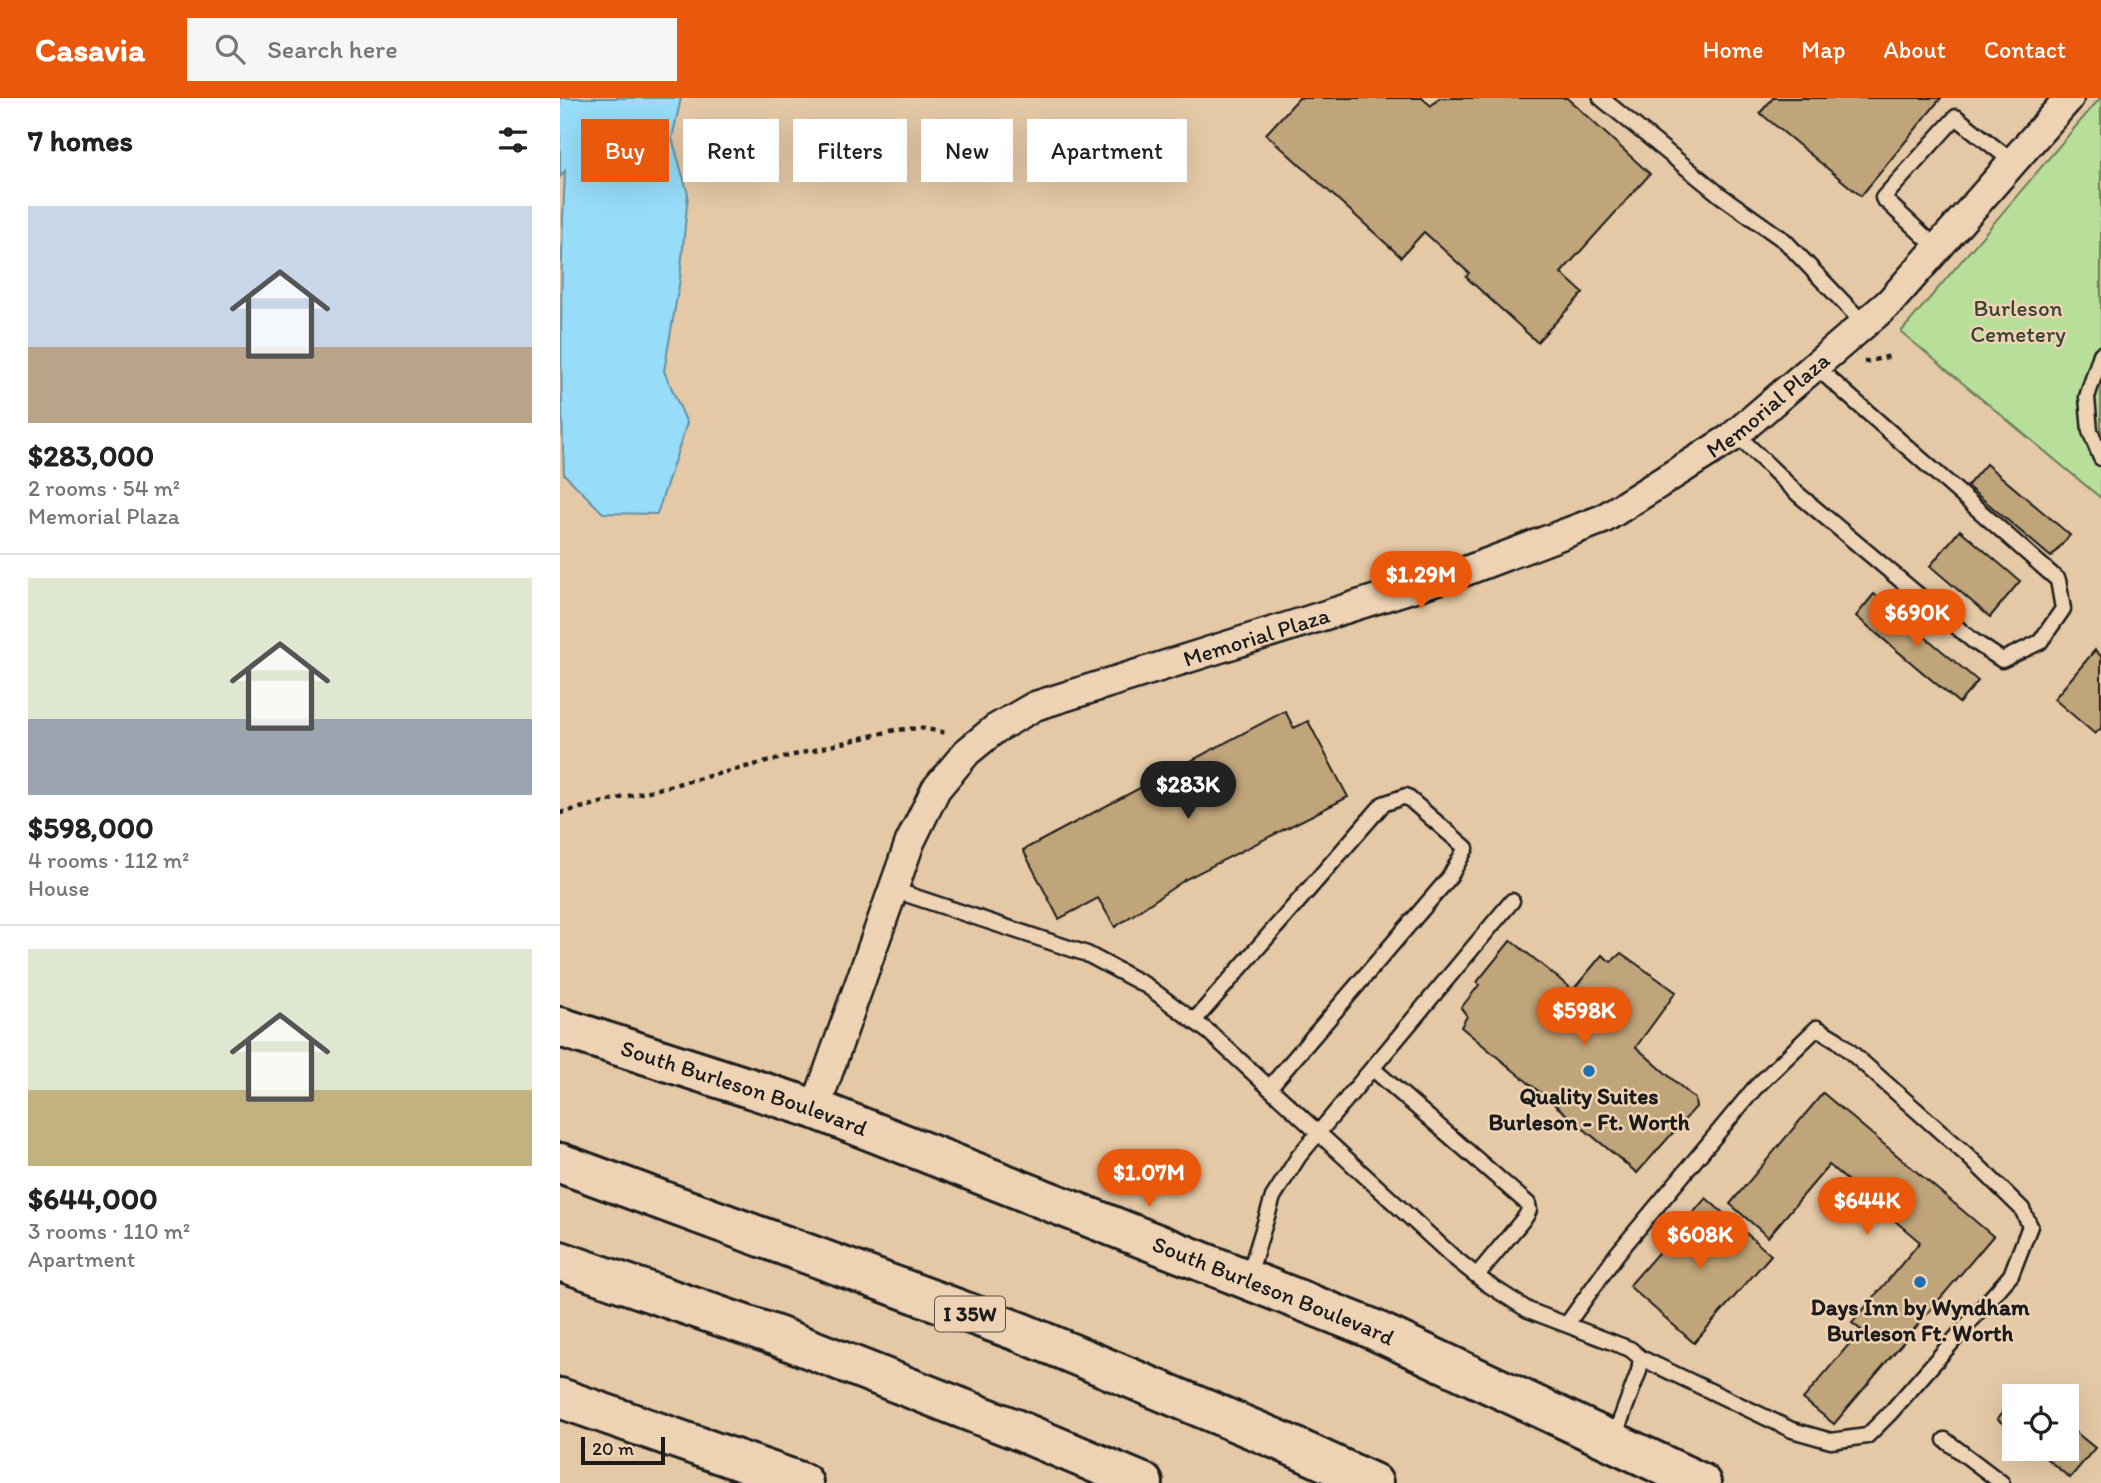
<!DOCTYPE html>
<meta charset="utf-8">
<style>
:root{--surface:#fff;--page:#f6f6f6;--text:#222;--muted:#767676;--line:#e0e0e0;--accent:#ea580c}
body{margin:0;font-family:Itim,sans-serif;background:var(--page);color:var(--text);height:100vh;display:flex;flex-direction:column;font-size:26px;white-space:nowrap}
*{box-sizing:border-box;margin:0}
p{font-size:23px;color:var(--muted)}
.icon{flex:none;width:38px;height:38px;fill:none;stroke:currentColor;stroke-width:2;stroke-linecap:round;stroke-linejoin:round}
.map{position:relative;flex:1;overflow:hidden}
.drawer{display:flex;flex-direction:column;background:var(--surface);width:560px}
.drawer>*{flex:none}
.guide{position:absolute;left:21px;top:21px;width:665px;height:63px;display:flex;gap:14px}
.fabs{position:absolute;left:1442px;top:1286px;display:grid;gap:14px}
.fabs a{display:grid;place-items:center;width:77px;height:77px;border-radius:0px;background:var(--surface);box-shadow:0 7px 28px #0002;font-size:35px}
.scale{position:absolute;left:21px;bottom:18px;width:84px;box-sizing:border-box;padding-left:7px;border:4px solid #1c1c1c;border-top:0;font-size:19px;line-height:24px;white-space:nowrap;color:#1c1c1c;-webkit-text-stroke:5px #edd2b4;paint-order:stroke}
.price{position:absolute;translate:-50% -60px;padding:0 16px;border-radius:24px;background:var(--accent);color:#fff;font-size:23px;line-height:46px;filter:drop-shadow(0 2px 4px #0008)}
.price::after{content:'';position:absolute;left:50%;top:42px;width:21px;height:16px;margin-left:-10px;background:inherit;clip-path:polygon(0 0,100% 0,50% 100%)}
.price.on{background:#222;color:#fff}
ul{padding:0;list-style:none}
li{display:grid;align-content:center;gap:14px;height:371px;padding:0 28px}
li+li{border-top:2px solid var(--line)}
li span{display:grid;place-items:center;height:217px;border-radius:0px;color:#555}
li>.icon{margin-inline-start:auto}
span .icon{width:126px;height:126px;fill:#fffc;stroke-width:1}
li b{font-size:30px}
h2{display:flex;justify-content:space-between;align-items:center;height:84px;padding:0 28px;font-size:30px}
.pill{padding:0 24px;border-radius:0px;background:var(--surface);box-shadow:0 7px 28px #0002;font-size:24px;line-height:63px}
.pill.on{background:var(--accent);color:#fff}
header{display:flex;align-items:center;gap:42px;box-sizing:border-box;height:98px;padding:0 35px;background:var(--accent);color:#fff}
header strong{font-size:33px}
nav{display:flex;gap:38px;margin-inline-start:auto;font-size:24px}
.search{width:490px;height:63px;background:var(--page);display:flex;align-items:center;gap:18px;box-sizing:border-box;padding:0 24px;border-radius:0px;color:var(--muted);font-size:26px}
main{display:flex;flex:1;min-height:0}
.map>svg:first-child{display:block}
.green{fill:#b8df9a;stroke:#6a7e5b;stroke-width:2}
.water{fill:#97dcf9;stroke:#668fa1;stroke-width:2}
.building{fill:#c0a47a;stroke:#1c1c1c;stroke-width:2}
.lines{fill:none;stroke-linecap:round;stroke-linejoin:round}
.service-casing{stroke:#1c1c1c;stroke-width:19}
.minor-casing{stroke:#1c1c1c;stroke-width:33}
.secondary-casing{stroke:#1c1c1c;stroke-width:44}
.motorway-casing{stroke:#1c1c1c;stroke-width:44}
.path{stroke:#1c1c1c;stroke-width:4.5;stroke-dasharray:5 5;stroke-linecap:butt}
.service{stroke:#edd2b4;stroke-width:14}
.minor{stroke:#edd2b4;stroke-width:28}
.secondary{stroke:#edd2b4;stroke-width:38}
.motorway{stroke:#edd2b4;stroke-width:38}
.poi-dot{fill:#1f6fb2;stroke:#edd2b4;stroke-width:2.5}
.labels{text-anchor:middle;stroke-width:5;stroke-linejoin:round;paint-order:stroke}
.shield{fill:#edd2b4;stroke:#5b534a;stroke-width:2}
.shield-label{font-size:21px;font-weight:bold;fill:#1c1c1c}
.park-label{font-size:23px;fill:#3b4335;stroke:#edd2b4}
.street-label{font-size:23px;fill:#1c1c1c;stroke:#edd2b4}
.poi-label{font-size:23px;font-weight:bold;fill:#1c1c1c;stroke:#edd2b4}
</style>
<header>
<strong>Casavia</strong>
<div class="search"><svg class="icon" aria-label="search" viewBox="0 0 24 24"><circle cx="10" cy="10" r="6"/><path d="M15 15l6 6"/></svg>Search here</div>
<nav><a>Home</a><a>Map</a><a>About</a><a>Contact</a></nav>
</header>
<main>
<section class="drawer">
<h2>7 homes<svg class="icon" aria-label="filters" viewBox="0 0 24 24"><path d="M4 7h16M4 17h16"/><circle cx="9" cy="7" r="2"/><circle cx="15" cy="17" r="2"/></svg></h2>
<ul>
<li><span style="background:linear-gradient(#c9d6e8 65%,#b9a48a 0)"><svg class="icon" aria-label="home" viewBox="0 0 24 24"><path d="M3 11l9-7 9 7M6 9v11h12V9"/></svg></span><div><b>$283,000</b><p>2 rooms · 54 m²</p><p>Memorial Plaza</p></div></li>
<li><span style="background:linear-gradient(#dfe7d0 65%,#9aa5b1 0)"><svg class="icon" aria-label="home" viewBox="0 0 24 24"><path d="M3 11l9-7 9 7M6 9v11h12V9"/></svg></span><div><b>$598,000</b><p>4 rooms · 112 m²</p><p>House</p></div></li>
<li><span style="background:linear-gradient(#dfe7d0 65%,#c2b280 0)"><svg class="icon" aria-label="home" viewBox="0 0 24 24"><path d="M3 11l9-7 9 7M6 9v11h12V9"/></svg></span><div><b>$644,000</b><p>3 rooms · 110 m²</p><p>Apartment</p></div></li>
</ul>
</section>
<div class="map">
<svg width="1541" height="1385" viewBox="0 0 1541 1385">
<rect width="100%" height="100%" fill="#e5c9a6"/>
<filter id="ink" filterUnits="userSpaceOnUse"><feTurbulence type="fractalNoise" baseFrequency=".0143" numOctaves="2"/><feDisplacementMap in="SourceGraphic" scale="14" xChannelSelector="R" yChannelSelector="G"/><feConvolveMatrix kernelMatrix="1 2 1 2 8 2 1 2 1" color-interpolation-filters="sRGB"/></filter>
<g filter="url(#ink)">
<polygon class="green" points="1540,0 1541,0 1541,400 1341,234"/>
<path class="water" d="M0 0H121L112 40 128 96 120 181 104 273 127 325 97 416 43 415 4 376C0 275 0 174 5 73L0 79Z"/>
<g class="building">
<polygon points="739,0 862,0 871,8 879,0 1007,0 1090,76 1001,175 1023,195 977,244 906,179 909,175 864,134 841,159 706,36"/>
<polygon points="1213,0 1381,0 1301,98 1200,15"/>
<polygon points="1426,366 1510,437 1491,459 1407,388"/>
<polygon points="1400,432 1460,483 1430,519 1370,468"/>
<polygon points="1314,496 1418,583 1399,605 1296,518"/>
<polygon points="1535,552 1541,558 1541,630 1535,636 1494,601"/>
<polygon points="725,613 734,630 748,623 788,699 626,781 555,829 538,800 499,821 463,752"/>
<polygon points="951,842 1013,892 1042,857 1051,864 1061,855 1116,894 1076,949 1135,1001 1136,1009 1077,1075 901,929 907,918 901,910 919,887 917,884"/>
<polygon points="1263,995 1433,1138 1274,1326 1243,1301 1301,1232 1292,1225 1360,1144 1269,1067 1208,1139 1170,1106"/>
<polygon points="1146,1100 1211,1157 1134,1245 1069,1188"/>
<polygon points="1462,1290 1472,1298 1456,1298"/>
<polygon points="1454,1300 1454,1334 1437,1321"/>
<polygon points="1507,1327 1535,1350 1510,1380 1475,1351 1507,1351"/>
</g>
<g class="lines">
<g class="service-casing">
<g id="service">
<polyline points="1041,0 1160,97 1225,143 1304,226"/>
<polyline points="1377,150 1323,100 1396,19 1453,64"/>
<polyline points="1541,256 1527,299 1530,333 1541,360"/>
<polyline points="1176,336 1239,397 1412,542 1442,562 1480,544 1503,511 1498,482 1255,268"/>
<polyline points="334,792 527,856 587,888 650,935 892,1158 926,1185 968,1212 1070,1251 1081,1260 1079,1273 1053,1342"/>
<polyline points="634,923 823,706 846,698 906,750 889,780 709,990"/>
<polyline points="813,971 968,1106 969,1112 966,1118 917,1177"/>
<polyline points="688,1180 713,1099 739,1058 952,803"/>
<polyline points="1007,1226 1057,1156 1194,991 1257,930 1277,942 1407,1057 1462,1111 1470,1128 1451,1177 1331,1314 1307,1338 1271,1343 1232,1332 1081,1260"/>
<polyline points="1385,1342 1442,1385"/>
</g>
</g>
<g class="minor-casing">
<g id="minor">
<path id="s1" d="M255 1011 350 744 376 691 407 654 435 631 475 608 903 474 1043 421 1171 340 1330 204 1509 0"/>
</g>
</g>
<g class="secondary-casing">
<g id="secondary">
<path id="s2" d="M0 929 255 1011 808 1229 1141 1385"/>
<polyline points="0,1300 243,1385"/>
</g>
</g>
<g class="motorway-casing">
<g id="motorway">
<polyline points="0,1065 460,1234 721,1343 813,1385"/>
<polyline points="0,1163 217,1238 455,1331 583,1385"/>
</g>
</g>
<g class="path">
<polyline points="1304,264 1332,258"/>
<polyline points="0,715 335,632 361,630 387,635"/>
</g>
<use href="#service" class="service"/>
<use href="#minor" class="minor"/>
<use href="#secondary" class="secondary"/>
<use href="#motorway" class="motorway"/>
</g>
</g>
<g class="poi-dot">
<circle cx="1029" cy="973" r="7"/>
<circle cx="1360" cy="1184" r="7"/>
</g>
<g class="labels">
<rect class="shield" x="375" y="1198.5" width="70" height="35" rx="5"/>
<g class="shield-label">
<text x="410" y="1223">I 35W</text>
</g>
<g class="park-label">
<text x="1458" y="218">Burleson<tspan x="1458" dy="26">Cemetery</tspan></text>
</g>
<g class="street-label">
<text dy="8" stroke="none"><textPath href="#s1" startOffset="1272">Memorial Plaza</textPath></text>
<text dy="8" stroke="none"><textPath href="#s1" startOffset="705">Memorial Plaza</textPath></text>
<text dy="8" stroke="none"><textPath href="#s2" startOffset="194">South Burleson Boulevard</textPath></text>
<text dy="8" stroke="none"><textPath href="#s2" startOffset="761">South Burleson Boulevard</textPath></text>
</g>
<g class="poi-label">
<text x="1029" y="1006">Quality Suites<tspan x="1029" dy="26">Burleson - Ft. Worth</tspan></text>
<text x="1360" y="1217">Days Inn by Wyndham<tspan x="1360" dy="26">Burleson Ft. Worth</tspan></text>
</g>
</g>
</svg>
<div class="fabs">
<a><svg class="icon" aria-label="locate" viewBox="0 0 24 24"><circle cx="12" cy="12" r="6"/><path d="M12 2v4M12 18v4M2 12h4M18 12h4"/></svg></a>
</div>
<div class="scale">20 m</div>
<b class="price" style="left:861px;top:513px">$1.29M</b>
<b class="price" style="left:1357px;top:551px">$690K</b>
<b class="price on" style="left:628px;top:723px">$283K</b>
<b class="price" style="left:1024px;top:949px">$598K</b>
<b class="price" style="left:589px;top:1111px">$1.07M</b>
<b class="price" style="left:1307px;top:1139px">$644K</b>
<b class="price" style="left:1140px;top:1173px">$608K</b>
<div class="guide">
<a class="pill on">Buy</a>
<a class="pill">Rent</a>
<a class="pill">Filters</a>
<a class="pill">New</a>
<a class="pill">Apartment</a>
</div>
</div>
</main>
